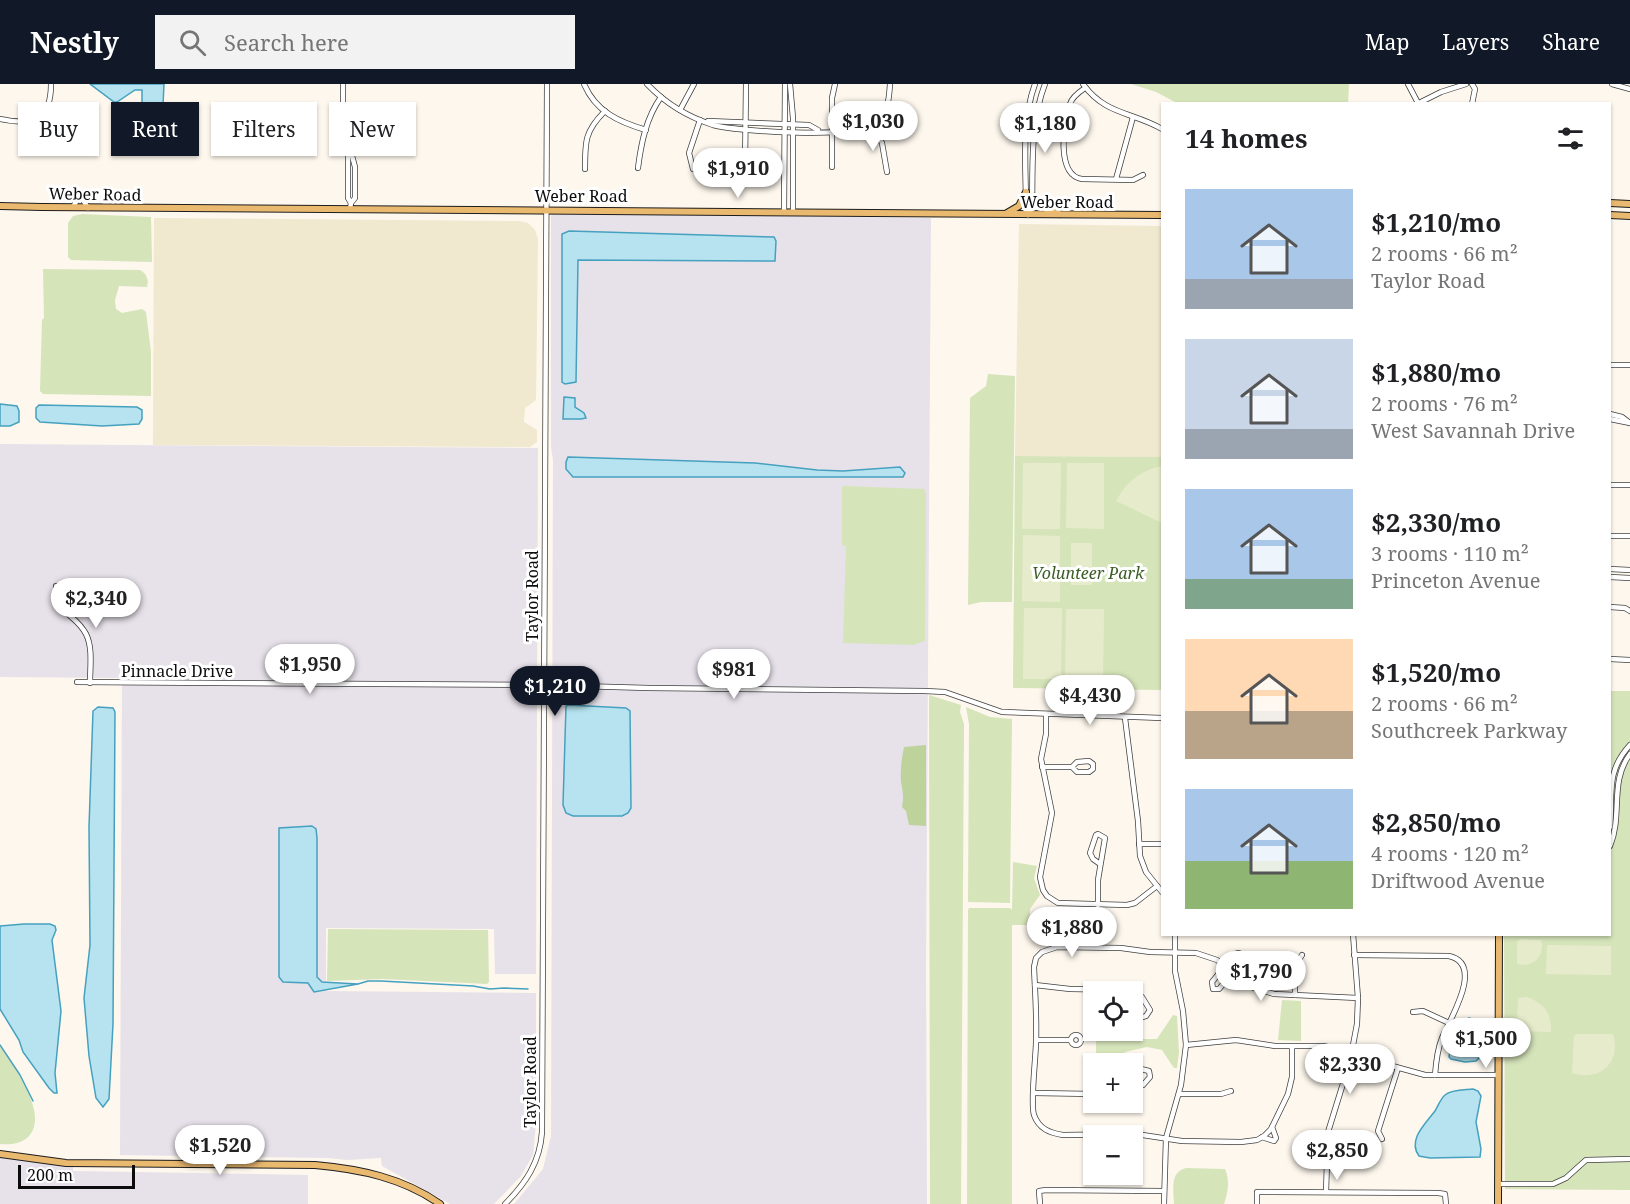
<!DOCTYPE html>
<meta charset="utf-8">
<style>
:root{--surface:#fff;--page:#f2f2f2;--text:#202124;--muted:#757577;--accent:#111827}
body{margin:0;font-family:"Noto Serif",serif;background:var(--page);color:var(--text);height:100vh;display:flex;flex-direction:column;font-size:22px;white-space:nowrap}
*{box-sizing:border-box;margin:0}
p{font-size:20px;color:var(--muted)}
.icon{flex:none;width:33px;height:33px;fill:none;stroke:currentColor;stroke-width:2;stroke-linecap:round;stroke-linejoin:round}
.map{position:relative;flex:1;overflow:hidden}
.sheet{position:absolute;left:1161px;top:18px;width:450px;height:834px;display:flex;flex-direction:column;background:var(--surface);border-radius:0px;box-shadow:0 2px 4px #0004}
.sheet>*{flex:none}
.hud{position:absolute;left:18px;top:18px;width:570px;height:54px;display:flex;gap:12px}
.fabs{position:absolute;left:1083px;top:897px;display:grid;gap:12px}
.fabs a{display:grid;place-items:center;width:60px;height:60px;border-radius:0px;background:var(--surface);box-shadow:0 2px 4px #0004;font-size:30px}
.scale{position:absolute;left:18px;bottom:15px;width:117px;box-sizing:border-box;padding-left:6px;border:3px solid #0c0c0c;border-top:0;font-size:16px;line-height:21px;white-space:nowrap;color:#0c0c0c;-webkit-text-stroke:4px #fff;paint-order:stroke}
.price{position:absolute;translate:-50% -51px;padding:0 14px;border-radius:21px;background:#fff;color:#222;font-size:20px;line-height:39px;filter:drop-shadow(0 2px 3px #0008)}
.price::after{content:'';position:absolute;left:50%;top:36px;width:18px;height:14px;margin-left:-9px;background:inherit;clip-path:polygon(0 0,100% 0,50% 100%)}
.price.on{background:var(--accent);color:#fff}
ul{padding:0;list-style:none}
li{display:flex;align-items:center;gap:18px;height:150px;padding:0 24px}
li span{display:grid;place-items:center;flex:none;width:168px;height:120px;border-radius:0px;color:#555}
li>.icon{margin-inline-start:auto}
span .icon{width:72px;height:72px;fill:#fffc;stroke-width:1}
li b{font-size:26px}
h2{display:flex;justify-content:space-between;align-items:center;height:72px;padding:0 24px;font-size:26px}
.tag{padding:0 21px;border-radius:0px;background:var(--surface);box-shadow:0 2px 4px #0004;font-size:21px;line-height:54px}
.tag.on{background:var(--accent);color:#fff}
header{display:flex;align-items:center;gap:36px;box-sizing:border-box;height:84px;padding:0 30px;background:var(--accent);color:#fff}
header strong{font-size:28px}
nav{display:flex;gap:33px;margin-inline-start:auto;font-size:21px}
.search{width:420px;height:54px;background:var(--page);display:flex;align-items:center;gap:15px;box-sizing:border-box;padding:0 21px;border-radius:0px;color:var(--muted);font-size:22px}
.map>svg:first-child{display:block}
.industrial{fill:#e7e1ea}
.farmland{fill:#f0e8cf}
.green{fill:#d6e4ba}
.forest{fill:#bdd39b}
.pitch{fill:#e6eccb}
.water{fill:#b6e3ef;stroke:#45a1bf;stroke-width:1.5}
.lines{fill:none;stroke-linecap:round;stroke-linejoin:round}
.stream{stroke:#45a1bf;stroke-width:1.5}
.minor-casing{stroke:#3f3f3f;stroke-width:6}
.major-casing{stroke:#1d1d1d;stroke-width:8}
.minor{stroke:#fff;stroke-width:4.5}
.major{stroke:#eab970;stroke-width:6}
.labels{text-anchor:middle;stroke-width:6;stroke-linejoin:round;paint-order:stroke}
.street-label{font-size:16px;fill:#0c0c0c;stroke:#fff}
.park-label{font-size:16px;font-style:italic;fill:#385c23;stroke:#fff}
</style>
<header>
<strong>Nestly</strong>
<div class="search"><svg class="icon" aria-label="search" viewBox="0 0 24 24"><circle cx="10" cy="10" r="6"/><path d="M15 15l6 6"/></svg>Search here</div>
<nav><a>Map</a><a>Layers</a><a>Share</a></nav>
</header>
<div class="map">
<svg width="1630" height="1120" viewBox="0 0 1630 1120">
<rect width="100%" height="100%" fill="#fdf7ed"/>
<g class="industrial">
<polygon points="551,129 931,134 926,885 927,1120 514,1120 543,1085 551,1052 553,376 551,363"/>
<polygon points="0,360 538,364 536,890 495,890 494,845 326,844 326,907 536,909 536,1040 533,1071 521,1092 494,1120 450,1120 382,1082 381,1074 347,1076 328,1074 120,1071 122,594 0,593"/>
<polygon points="0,1072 73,1081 73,1087 308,1091 308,1120 0,1120"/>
</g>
<g class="farmland">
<polygon points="154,134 519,137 528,139 535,146 538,155 536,316 525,324 524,338 537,346 537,358 530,363 153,361"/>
<polygon points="1019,140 1162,142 1162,373 1015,372"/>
</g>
<g class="green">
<polygon points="1131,0 1349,0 1348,19 1177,19 1156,8"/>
<polygon points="82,130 151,133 152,178 71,176 68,173 68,139 73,132"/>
<path d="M43 185 140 186C147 190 149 196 147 203L119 202 115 216 116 225 122 229 142 225 146 228 151 268V312L43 310 40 307 42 236 44 234Z"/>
<polygon points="988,290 1015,292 1012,518 981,518 968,521 970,314 986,302"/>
<polygon points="1015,372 1162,373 1162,606 1013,604"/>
<polygon points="844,402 924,405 926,410 925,557 914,561 843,559 846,462 842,461 842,403"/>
<polygon points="1610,607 1630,607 1630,1106 1505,1105 1504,851 1610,850"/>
<polygon points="929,611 961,621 960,628 964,640 961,1120 930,1120"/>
<polygon points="966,623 990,633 1012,635 1010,819 968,818 969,640"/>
<polygon points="1013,778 1037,782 1034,794 1040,811 1030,825 1030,841 1012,841 1012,1120 967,1120 968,826 969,824 1010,824 1012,826"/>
<polygon points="328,845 488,846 489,898 487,900 383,895 327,897"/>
<polygon points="1282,916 1301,917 1301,957 1278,956"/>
<polygon points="1173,931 1177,932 1179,968 1177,984 1174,984 1162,966 1147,963 1125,968 1118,979 1096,979 1096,947 1119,947 1125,955 1157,955"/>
<path d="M0 961C13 982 52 1033 27 1054 20 1060 9 1061 0 1060Z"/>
<path d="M1186 1084 1225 1085C1230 1096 1228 1109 1224 1120H1174C1174 1107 1169 1088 1186 1084Z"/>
</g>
<path class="forest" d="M926 661V742L909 741 906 727 902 723C904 711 903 709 901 698 900 687 902 673 904 663Z"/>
<g class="pitch">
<polygon points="1023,379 1061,379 1060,445 1022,445"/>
<polygon points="1067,379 1104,379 1104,445 1066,444"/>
<path d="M1162 382V439L1116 417C1127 397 1140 387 1162 382Z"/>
<polygon points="1023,451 1060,452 1060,518 1022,517"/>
<rect x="1071" y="459" width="21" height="42"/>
<polygon points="1024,524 1062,524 1061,595 1023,595"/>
<polygon points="1066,525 1104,525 1103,596 1065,595"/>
<path d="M1520 855 1541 856C1545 872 1534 884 1517 880V858Z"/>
<polygon points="1547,861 1611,862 1611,891 1546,890"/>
<path d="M1527 913C1544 919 1552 930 1551 948L1519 947 1517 944 1518 914Z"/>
<path d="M1577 950H1613C1621 978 1601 998 1572 989L1574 952Z"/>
</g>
<g class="water">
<polygon points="90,0 164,0 163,21 154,29 148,29 142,20 142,6 135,6 117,18 114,18"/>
<polygon points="569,147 774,153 776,157 775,177 578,176 576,298 565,300 562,298 562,150"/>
<polygon points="564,313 575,314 575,323 584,329 586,334 581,335 563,335"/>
<polygon points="0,320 17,322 19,327 19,338 10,342 0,342"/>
<polygon points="39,321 137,323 142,326 142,335 139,340 102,342 40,338 36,334 36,324"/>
<polygon points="568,373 755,379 817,386 843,387 900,383 905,389 903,393 573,393 566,385 566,378"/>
<polygon points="569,621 626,624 630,627 631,724 628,729 622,732 573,732 566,729 563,721 566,622"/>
<polygon points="98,623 113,624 115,628 113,940 109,1015 103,1023 96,1014 89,972 84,914 90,861 89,743 93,627"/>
<polygon points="312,742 316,745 317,754 317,893 322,898 358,900 314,908 308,899 283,898 279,893 279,744"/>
<polygon points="24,840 50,840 55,842 56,846 52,856 61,927 55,989 57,1009 54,1009 49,1004 23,968 19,956 0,925 0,842"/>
<path d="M1469 934 1482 938 1483 970 1476 977 1465 978 1451 975 1449 973C1450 961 1458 938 1469 934Z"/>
<path d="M1473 1005 1478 1007 1481 1012 1476 1038 1481 1065 1480 1073 1430 1074 1419 1072C1407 1056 1426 1039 1435 1027 1438 1022 1441 1014 1445 1011 1452 1005 1465 1006 1473 1005Z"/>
</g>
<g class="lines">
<g class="stream">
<polyline points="358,900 368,897 381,897 473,902 490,905 504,904 528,905"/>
<polyline points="0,961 20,991 33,1017"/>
</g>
<g class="minor-casing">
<g id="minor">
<polyline points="343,0 343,38 355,83 355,114 351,119 350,125"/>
<path d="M584 0C596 28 619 38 646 46"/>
<path d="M647 0C665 19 688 33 713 41 737 48 855 54 874 41 888 31 889 16 890 0"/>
<polyline points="790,0 793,34 793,127"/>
<path d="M1083 0C1105 31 1133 28 1162 45"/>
<polyline points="1408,0 1418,19"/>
<polyline points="1612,0 1630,5"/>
<path d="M1085 4C1079 8 1072 13 1070 20 1063 40 1056 91 1082 95L1133 96 1143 91"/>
<polyline points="1417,20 1441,8 1466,0"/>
<polyline points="1472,20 1475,5 1472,0"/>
<polyline points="680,26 694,0"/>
<path d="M0 35C33 42 51 37 51 0"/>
<polyline points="708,37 809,41 818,46"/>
<polyline points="873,42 882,59 887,88"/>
<polyline points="348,61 348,114 351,119"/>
<polyline points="745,83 746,0"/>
<polyline points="832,83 832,14 835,0"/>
<path d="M638 84C641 60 646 34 661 13"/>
<path d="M585 85C585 57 585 47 605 27"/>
<polyline points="693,85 689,69 700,36"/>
<polyline points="1116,95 1133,33"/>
<polyline points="73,123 80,111 88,124"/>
<polyline points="784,127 785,0"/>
<path d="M1028 131 1032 123C1033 83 1030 39 1045 0"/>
<path d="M1028 131 1026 124C1026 83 1021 38 1035 0"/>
<polyline points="1610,281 1630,281"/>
<polyline points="1610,330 1622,333 1630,339"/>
<polyline points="1610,335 1630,339"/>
<polyline points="1610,401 1630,401"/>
<polyline points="1610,452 1630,452"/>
<polyline points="1610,485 1630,486"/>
<polyline points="1610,493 1630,494"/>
<path d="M56 502C58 533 75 529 86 550 93 564 90 583 90 599"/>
<polyline points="1610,523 1625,524 1630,527"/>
<polyline points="1610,575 1630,576"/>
<polyline points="77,598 543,601 649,604 925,607 945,608 1002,628 1162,634"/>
<polyline points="1046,630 1046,650 1041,675 1052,729 1040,793 1043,806 1047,812 1058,819 1127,821 1135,819 1157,802"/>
<polyline points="1125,634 1138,737 1140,772 1146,788 1162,808"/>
<polyline points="1042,683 1072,683 1077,688 1089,688 1093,685 1093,680 1089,677 1077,678 1072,683"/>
<path d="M1610 743C1613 711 1605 688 1630 661"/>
<polyline points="1139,760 1162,760"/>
<path d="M1610 762C1623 731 1609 698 1630 670"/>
<polyline points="1098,821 1098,796 1105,754 1098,750 1096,751 1090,769 1093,775 1100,780"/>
<polygon points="1239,869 1244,872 1243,877 1219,905 1213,905 1212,898 1235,870"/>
<path d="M1354 871 1449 872C1485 880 1450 935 1442 954 1437 966 1436 978 1435 991"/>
<path d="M1035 901 1070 905 1127 906 1142 913 1150 926 1146 932C1139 935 1136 931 1132 926"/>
<polyline points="1295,911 1295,882 1302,871"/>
<polyline points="1413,928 1423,927 1449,939"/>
<circle cx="1076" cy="956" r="5"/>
<polyline points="1037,956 1071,956"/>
<polyline points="1186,961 1236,956 1275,962 1323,962 1357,969 1385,980 1425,991 1498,991"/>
<path d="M1292 963V993L1288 1010 1271 1045 1264 1052 1257 1056 1241 1058 1182 1057 1136 1050 1063 1051C1050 1049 1039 1045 1034 1031 1030 1019 1036 974 1036 957 1037 933 1035 908 1034 883L1036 874 1042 868 1057 863 1121 864 1150 868 1196 869 1217 876 1251 903 1274 910 1358 914"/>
<polygon points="1141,985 1149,987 1150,993 1143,1001 1138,1002 1134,998 1134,995"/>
<polyline points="1034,1009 1094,1010"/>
<polyline points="1179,1010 1221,1010 1231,1007"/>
<polyline points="1262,1053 1274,1057 1276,1054 1272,1043"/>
<polyline points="1382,1055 1378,1047 1398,984"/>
<polyline points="1498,1100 1553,1100 1566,1094 1586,1076 1630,1075"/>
<polyline points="1326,1108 1328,1048 1350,977 1357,940 1358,914 1353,850"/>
<path d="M505 1120C526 1099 540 1078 542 1048L547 0"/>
<polyline points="1040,1120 1039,1107 1046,1106 1164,1107"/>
<polyline points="1164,1120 1166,1054 1181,1001 1186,961 1183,927 1175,887 1175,850"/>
<polyline points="1257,1120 1257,1108 1438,1109 1445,1110 1446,1120"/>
</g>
</g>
<g class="major-casing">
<g id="major">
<polyline points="1033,112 1044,124 1059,130"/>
<polyline points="1610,119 1630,120"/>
<polyline points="0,122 42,123"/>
<polyline points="42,123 1162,131"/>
<polyline points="1007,129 1019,122 1026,108"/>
<polyline points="1610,131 1630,132"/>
<path d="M0 1070 66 1079 315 1081C360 1085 403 1094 440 1120"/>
<polyline points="1498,1120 1499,850"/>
</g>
</g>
<use href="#minor" class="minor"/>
<use href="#major" class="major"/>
</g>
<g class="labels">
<g class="street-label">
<text transform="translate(95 110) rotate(1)" y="6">Weber Road</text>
<text x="581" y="118">Weber Road</text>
<text x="1067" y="124">Weber Road</text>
<text transform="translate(532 512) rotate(-90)" y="6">Taylor Road</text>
<text x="177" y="593">Pinnacle Drive</text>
<text transform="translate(530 998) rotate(-90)" y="6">Taylor Road</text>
</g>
<g class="park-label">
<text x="1088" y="495">Volunteer Park</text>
</g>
</g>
</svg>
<div class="fabs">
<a><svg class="icon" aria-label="locate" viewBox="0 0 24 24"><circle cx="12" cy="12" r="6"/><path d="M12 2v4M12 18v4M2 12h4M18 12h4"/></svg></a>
<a>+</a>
<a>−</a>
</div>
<div class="scale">200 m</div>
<b class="price" style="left:873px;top:68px">$1,030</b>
<b class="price" style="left:1045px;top:70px">$1,180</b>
<b class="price" style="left:738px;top:115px">$1,910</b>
<b class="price" style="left:96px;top:545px">$2,340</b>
<b class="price" style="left:310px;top:611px">$1,950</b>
<b class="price" style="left:734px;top:616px">$981</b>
<b class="price on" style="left:555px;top:633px">$1,210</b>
<b class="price" style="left:1090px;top:642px">$4,430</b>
<b class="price" style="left:1072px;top:874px">$1,880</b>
<b class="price" style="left:1261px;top:918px">$1,790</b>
<b class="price" style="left:1486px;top:985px">$1,500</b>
<b class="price" style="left:1350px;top:1011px">$2,330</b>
<b class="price" style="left:220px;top:1092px">$1,520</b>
<b class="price" style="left:1337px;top:1097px">$2,850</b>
<div class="hud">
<a class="tag">Buy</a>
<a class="tag on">Rent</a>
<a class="tag">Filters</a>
<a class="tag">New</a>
</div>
<section class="sheet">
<h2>14 homes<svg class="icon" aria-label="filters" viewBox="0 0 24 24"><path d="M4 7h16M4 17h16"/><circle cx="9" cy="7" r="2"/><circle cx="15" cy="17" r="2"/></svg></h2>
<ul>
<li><span style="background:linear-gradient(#a9c7e8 75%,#9aa5b1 0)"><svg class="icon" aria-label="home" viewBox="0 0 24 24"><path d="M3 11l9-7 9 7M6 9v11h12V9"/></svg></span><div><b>$1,210/mo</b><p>2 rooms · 66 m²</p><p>Taylor Road</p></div></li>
<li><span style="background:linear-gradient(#c9d6e8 75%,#9aa5b1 0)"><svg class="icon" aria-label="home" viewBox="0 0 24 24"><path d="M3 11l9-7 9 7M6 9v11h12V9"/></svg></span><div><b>$1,880/mo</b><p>2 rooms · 76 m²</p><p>West Savannah Drive</p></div></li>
<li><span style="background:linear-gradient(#a9c7e8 75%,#7fa58c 0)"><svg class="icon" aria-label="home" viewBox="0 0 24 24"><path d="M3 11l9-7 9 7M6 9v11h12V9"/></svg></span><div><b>$2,330/mo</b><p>3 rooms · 110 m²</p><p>Princeton Avenue</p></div></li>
<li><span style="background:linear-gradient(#ffd9b3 60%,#b9a48a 0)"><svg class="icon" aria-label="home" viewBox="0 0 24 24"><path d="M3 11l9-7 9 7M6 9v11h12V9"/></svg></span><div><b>$1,520/mo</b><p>2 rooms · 66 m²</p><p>Southcreek Parkway</p></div></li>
<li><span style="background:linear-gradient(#a9c7e8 60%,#8fb573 0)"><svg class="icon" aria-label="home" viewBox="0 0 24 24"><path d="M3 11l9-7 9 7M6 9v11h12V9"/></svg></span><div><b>$2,850/mo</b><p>4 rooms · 120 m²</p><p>Driftwood Avenue</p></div></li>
</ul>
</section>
</div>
